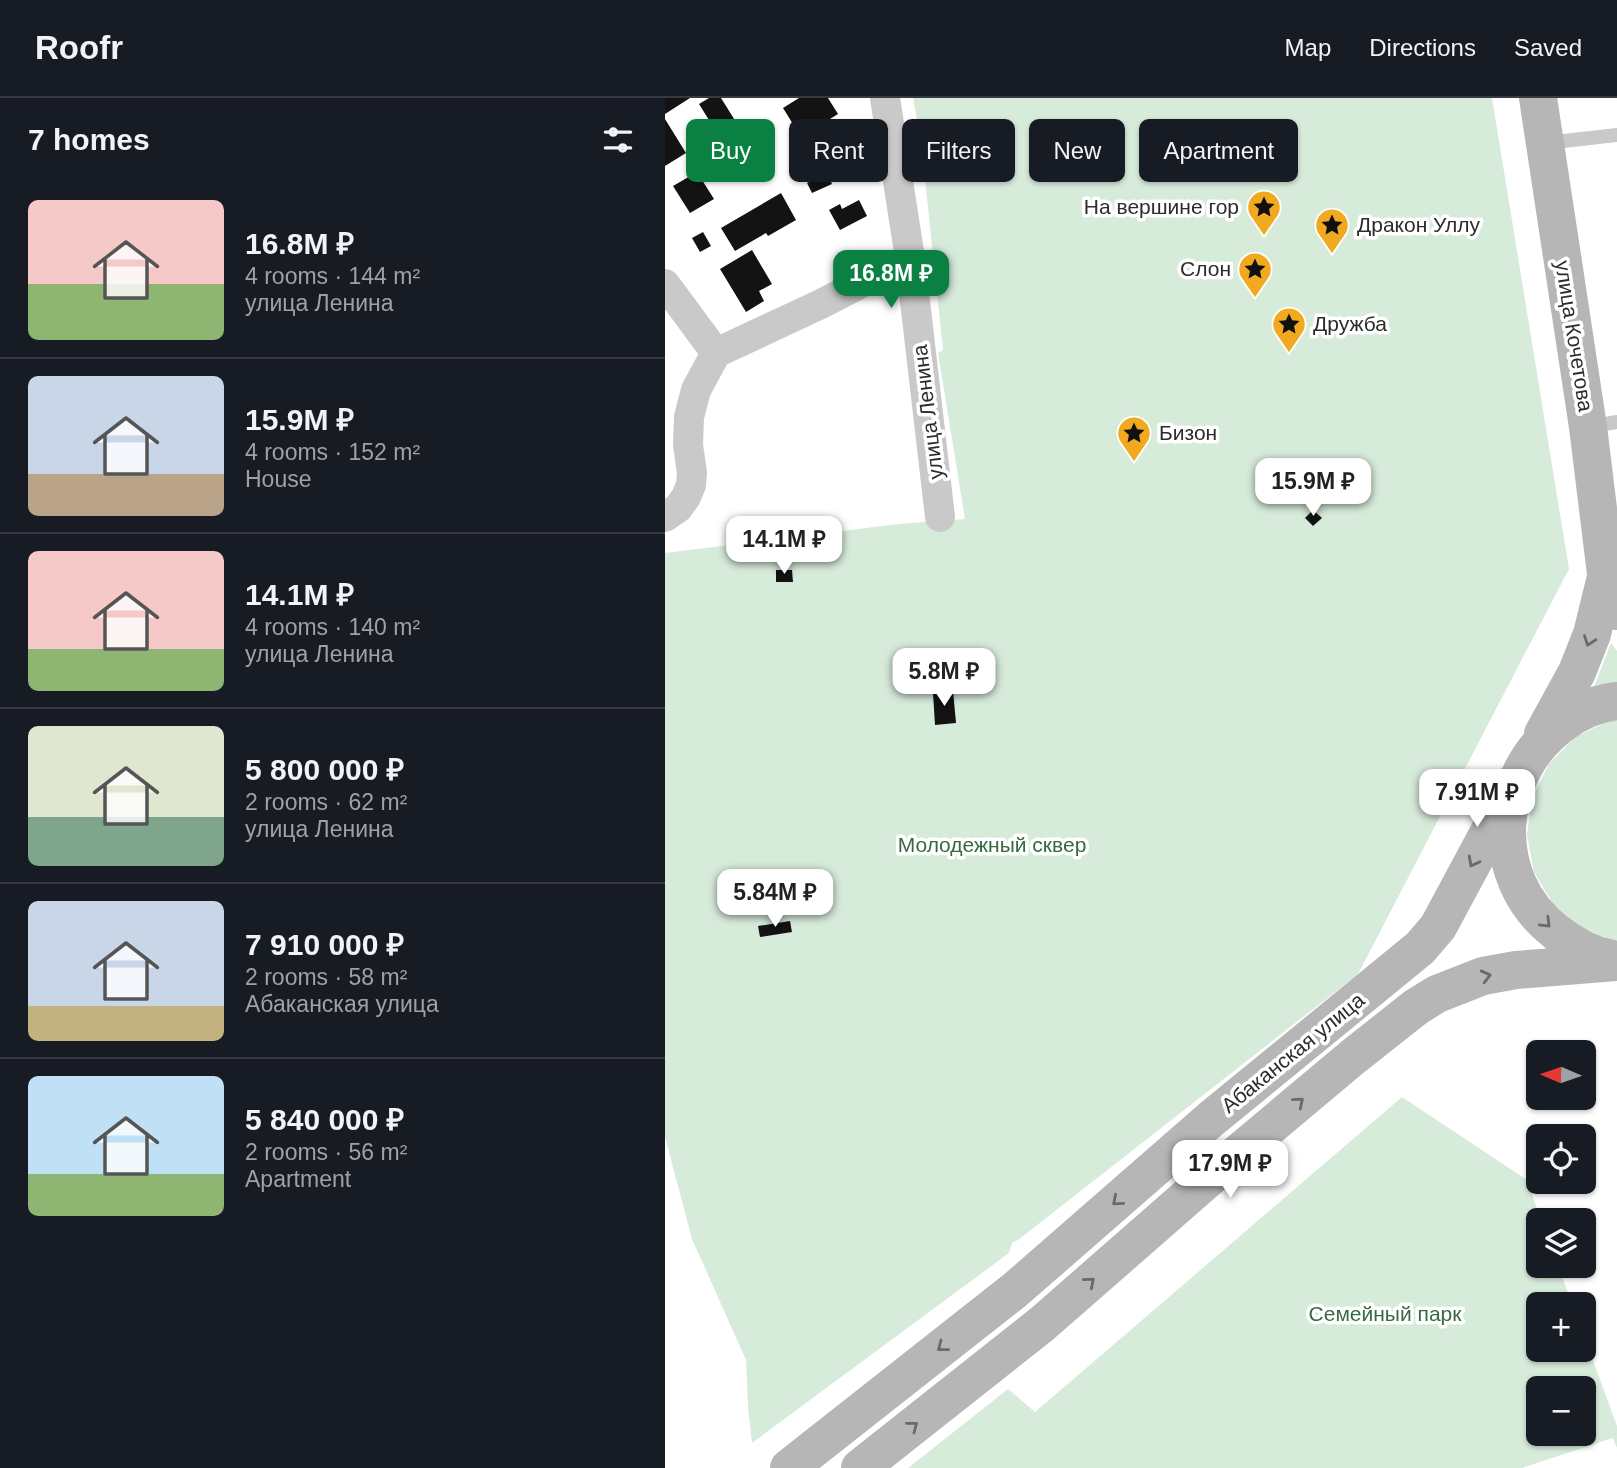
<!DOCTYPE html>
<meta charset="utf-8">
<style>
:root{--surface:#171b24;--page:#20242c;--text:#f1f3f6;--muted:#9ea1a6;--line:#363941;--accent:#0b8043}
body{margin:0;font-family:Helvetica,sans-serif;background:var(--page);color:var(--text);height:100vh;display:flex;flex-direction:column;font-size:26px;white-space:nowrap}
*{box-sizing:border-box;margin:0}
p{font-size:23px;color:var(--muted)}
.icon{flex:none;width:38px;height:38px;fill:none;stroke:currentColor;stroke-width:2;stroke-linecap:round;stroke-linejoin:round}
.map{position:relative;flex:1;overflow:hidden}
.details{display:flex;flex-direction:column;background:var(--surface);width:665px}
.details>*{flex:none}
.hud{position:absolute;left:21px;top:21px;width:665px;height:63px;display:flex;gap:14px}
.needle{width:46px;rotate:272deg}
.controls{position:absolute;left:861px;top:942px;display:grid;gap:14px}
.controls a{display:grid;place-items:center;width:70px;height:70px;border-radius:10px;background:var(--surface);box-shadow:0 2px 5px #0004;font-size:35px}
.price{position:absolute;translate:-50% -60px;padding:0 16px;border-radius:14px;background:#fff;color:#222;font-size:23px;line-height:46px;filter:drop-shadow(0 2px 4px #0008)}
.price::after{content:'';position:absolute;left:50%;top:42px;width:21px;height:16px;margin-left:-10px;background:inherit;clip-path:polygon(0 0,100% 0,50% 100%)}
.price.on{background:var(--accent);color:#fff}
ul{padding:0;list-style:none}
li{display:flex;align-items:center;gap:21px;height:175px;padding:0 28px}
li+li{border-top:2px solid var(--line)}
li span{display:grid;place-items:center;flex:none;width:196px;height:140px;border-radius:10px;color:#555}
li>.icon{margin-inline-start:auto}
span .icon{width:84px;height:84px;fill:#fffc;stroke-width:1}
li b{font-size:30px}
h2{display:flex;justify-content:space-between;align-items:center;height:84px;padding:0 28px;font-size:30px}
.chip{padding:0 24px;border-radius:10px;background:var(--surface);box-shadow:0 2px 5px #0004;font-size:24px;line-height:63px}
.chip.on{background:var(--accent);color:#fff}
header{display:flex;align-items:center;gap:42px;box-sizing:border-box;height:98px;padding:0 35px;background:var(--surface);border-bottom:2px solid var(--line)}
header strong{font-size:33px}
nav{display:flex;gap:38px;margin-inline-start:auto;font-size:24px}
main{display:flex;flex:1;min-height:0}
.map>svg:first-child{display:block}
.green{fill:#d7ebdb;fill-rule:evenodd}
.building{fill:#131313}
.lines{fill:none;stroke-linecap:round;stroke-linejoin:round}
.lane{stroke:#c9c9c9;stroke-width:14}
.street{stroke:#c9c9c9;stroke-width:30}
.secondary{stroke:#b6b6b6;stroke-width:38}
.oneway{stroke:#6a6a6a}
.labels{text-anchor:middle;stroke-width:7;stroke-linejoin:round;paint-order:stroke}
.poi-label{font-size:21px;fill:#2c2c2c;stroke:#fff;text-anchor:start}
.street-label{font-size:21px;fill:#2c2c2c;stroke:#fff}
.park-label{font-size:21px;fill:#376a44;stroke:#fff}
</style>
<header>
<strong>Roofr</strong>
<nav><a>Map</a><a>Directions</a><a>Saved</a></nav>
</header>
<main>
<section class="details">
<h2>7 homes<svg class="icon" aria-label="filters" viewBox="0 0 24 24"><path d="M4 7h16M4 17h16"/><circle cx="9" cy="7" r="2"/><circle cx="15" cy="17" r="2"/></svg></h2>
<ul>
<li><span style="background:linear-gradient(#f6c9c9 60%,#8fb573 0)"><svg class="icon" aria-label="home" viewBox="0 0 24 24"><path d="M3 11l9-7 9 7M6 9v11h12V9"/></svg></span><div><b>16.8M ₽</b><p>4 rooms · 144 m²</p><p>улица Ленина</p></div></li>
<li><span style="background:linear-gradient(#c9d6e8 70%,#b9a48a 0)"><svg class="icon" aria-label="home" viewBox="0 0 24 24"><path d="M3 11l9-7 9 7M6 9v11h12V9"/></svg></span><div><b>15.9M ₽</b><p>4 rooms · 152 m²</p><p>House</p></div></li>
<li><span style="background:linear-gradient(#f6c9c9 70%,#8fb573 0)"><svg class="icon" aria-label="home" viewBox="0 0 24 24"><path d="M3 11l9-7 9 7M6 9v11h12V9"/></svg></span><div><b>14.1M ₽</b><p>4 rooms · 140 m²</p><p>улица Ленина</p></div></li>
<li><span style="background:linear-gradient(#dfe7d0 65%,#7fa58c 0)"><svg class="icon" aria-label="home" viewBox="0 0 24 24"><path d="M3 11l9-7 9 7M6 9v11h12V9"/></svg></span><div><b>5 800 000 ₽</b><p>2 rooms · 62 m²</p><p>улица Ленина</p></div></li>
<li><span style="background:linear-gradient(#c9d6e8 75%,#c2b280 0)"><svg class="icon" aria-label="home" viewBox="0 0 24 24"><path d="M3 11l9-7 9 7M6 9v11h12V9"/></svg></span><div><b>7 910 000 ₽</b><p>2 rooms · 58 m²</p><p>Абаканская улица</p></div></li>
<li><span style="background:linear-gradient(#bfe0f5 70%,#8fb573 0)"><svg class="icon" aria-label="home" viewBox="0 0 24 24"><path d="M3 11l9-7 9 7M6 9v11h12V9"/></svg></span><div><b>5 840 000 ₽</b><p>2 rooms · 56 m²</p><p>Apartment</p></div></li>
</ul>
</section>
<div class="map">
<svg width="952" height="1370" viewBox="0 0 952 1370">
<rect width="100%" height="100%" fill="#fff"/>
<g class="green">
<polygon points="248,0 827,0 904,471 693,876 353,1142 347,1145 344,1155 87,1345 83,1309 81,1262 27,1141 0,1039 0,455 233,426 300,421 273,255 278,252 256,43"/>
<polygon points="946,545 952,553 952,585 929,589"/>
<polygon points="952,622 952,844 917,830 888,806 869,774 862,737 867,700 884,666 910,639 944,623"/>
<path d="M737 999 862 1082 876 1122H873V1167H893L907 1206H873V1251H919V1238L952 1328V1350L948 1340 857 1370H243L343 1291 370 1314ZM873 1290H919V1335H873Z"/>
</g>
<g class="building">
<polygon points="0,0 25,0 0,16"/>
<polygon points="44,0 56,0 71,24 52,35 34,6"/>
<polygon points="134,0 163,0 173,16 136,39 118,10"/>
<polygon points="0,21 21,55 0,68"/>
<polygon points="74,25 82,38 67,47 59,34"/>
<polygon points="183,35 194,57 169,69 159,47"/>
<polygon points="32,74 49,101 25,115 8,88"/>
<polygon points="162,75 167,86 147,95 142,85"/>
<polygon points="116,95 131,122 103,138 101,135 70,153 56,130"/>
<polygon points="194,102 202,118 175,132 164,112 175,106 177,111"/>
<polygon points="38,134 46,148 35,154 27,140"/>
<polygon points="87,152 107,186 94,193 99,203 81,214 55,171"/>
<polygon points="648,412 657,420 648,428 640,420"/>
<polygon points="111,472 127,472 128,484 111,484"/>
<polygon points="288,593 291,625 270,627 268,595"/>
<polygon points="125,823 127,834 95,839 93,828"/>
</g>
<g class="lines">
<g class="lane">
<polyline points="881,45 952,37"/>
<polyline points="924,329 952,324"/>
</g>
<g class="street">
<polyline points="220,0 245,160 275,419"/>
<polyline points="0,186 51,255"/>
<polyline points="0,419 13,410 21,399 26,387 27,375 23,347 24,319 31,292 51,255 156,206 245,160"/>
</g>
<g class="secondary">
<polyline points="873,0 923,329 941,476 952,513"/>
<polyline points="878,636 912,574 927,536 941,479"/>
<path d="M947 861C926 857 907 847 890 833 821 779 829 675 898 625 914 613 933 605 952 603"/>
<polyline points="124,1370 350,1192 546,1021 755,850 773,829 852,682"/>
<polyline points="195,1370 377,1226 553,1072 689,958 751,909 772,896 818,878 851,872 952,864"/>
</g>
</g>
<defs><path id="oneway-chevron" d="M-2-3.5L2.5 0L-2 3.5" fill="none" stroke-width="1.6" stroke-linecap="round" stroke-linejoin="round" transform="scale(1.75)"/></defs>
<g class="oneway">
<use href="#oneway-chevron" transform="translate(924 543) rotate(110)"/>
<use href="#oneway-chevron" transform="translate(808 764) rotate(118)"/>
<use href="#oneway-chevron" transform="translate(881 825) rotate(45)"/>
<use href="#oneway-chevron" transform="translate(821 878) rotate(-14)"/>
<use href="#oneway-chevron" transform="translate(634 1004) rotate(-40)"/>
<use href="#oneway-chevron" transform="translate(452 1103) rotate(139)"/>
<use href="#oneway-chevron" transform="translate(425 1184) rotate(-41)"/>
<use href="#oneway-chevron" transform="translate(277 1249) rotate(142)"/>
<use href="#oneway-chevron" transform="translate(248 1328) rotate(-38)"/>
</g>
<defs>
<g id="sight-pin" transform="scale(1.75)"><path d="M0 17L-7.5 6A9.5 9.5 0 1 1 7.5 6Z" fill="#f1a920" stroke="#fff"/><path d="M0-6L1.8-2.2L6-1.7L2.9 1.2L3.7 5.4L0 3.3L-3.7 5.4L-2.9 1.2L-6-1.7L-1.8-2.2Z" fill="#111"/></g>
</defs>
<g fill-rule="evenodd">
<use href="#sight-pin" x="599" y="109"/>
<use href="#sight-pin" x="667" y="127"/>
<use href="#sight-pin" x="590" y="171"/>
<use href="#sight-pin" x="624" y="226"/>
<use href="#sight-pin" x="469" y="335"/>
</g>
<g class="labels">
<g class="poi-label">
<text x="574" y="116" text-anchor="end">На вершине гор</text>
<text x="692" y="134">Дракон Уллу</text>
<text x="566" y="178" text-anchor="end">Слон</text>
<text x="648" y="233">Дружба</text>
<text x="494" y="342">Бизон</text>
</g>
<g class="street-label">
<text transform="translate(909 238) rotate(81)" y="7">улица Кочетова</text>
<text transform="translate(263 314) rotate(-97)" y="7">улица Ленина</text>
<text transform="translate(628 955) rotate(-39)" y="7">Абаканская улица</text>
</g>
<g class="park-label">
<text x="327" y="754">Молодежный сквер</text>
<text x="720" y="1223">Семейный парк</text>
</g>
</g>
</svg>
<div class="controls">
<a><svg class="needle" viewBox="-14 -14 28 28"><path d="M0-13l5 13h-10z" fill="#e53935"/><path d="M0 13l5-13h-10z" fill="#9ea1a6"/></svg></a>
<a><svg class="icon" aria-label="locate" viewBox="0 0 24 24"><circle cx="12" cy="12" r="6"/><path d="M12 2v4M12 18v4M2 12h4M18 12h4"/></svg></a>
<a><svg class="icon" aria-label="layers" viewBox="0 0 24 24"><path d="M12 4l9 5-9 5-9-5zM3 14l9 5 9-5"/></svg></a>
<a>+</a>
<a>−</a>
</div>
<b class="price on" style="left:226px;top:212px">16.8M ₽</b>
<b class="price" style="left:648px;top:420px">15.9M ₽</b>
<b class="price" style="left:119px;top:478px">14.1M ₽</b>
<b class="price" style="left:279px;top:610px">5.8M ₽</b>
<b class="price" style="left:812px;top:731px">7.91M ₽</b>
<b class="price" style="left:110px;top:831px">5.84M ₽</b>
<b class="price" style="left:565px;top:1102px">17.9M ₽</b>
<div class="hud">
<a class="chip on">Buy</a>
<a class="chip">Rent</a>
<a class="chip">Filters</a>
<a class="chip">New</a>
<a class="chip">Apartment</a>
</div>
</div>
</main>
